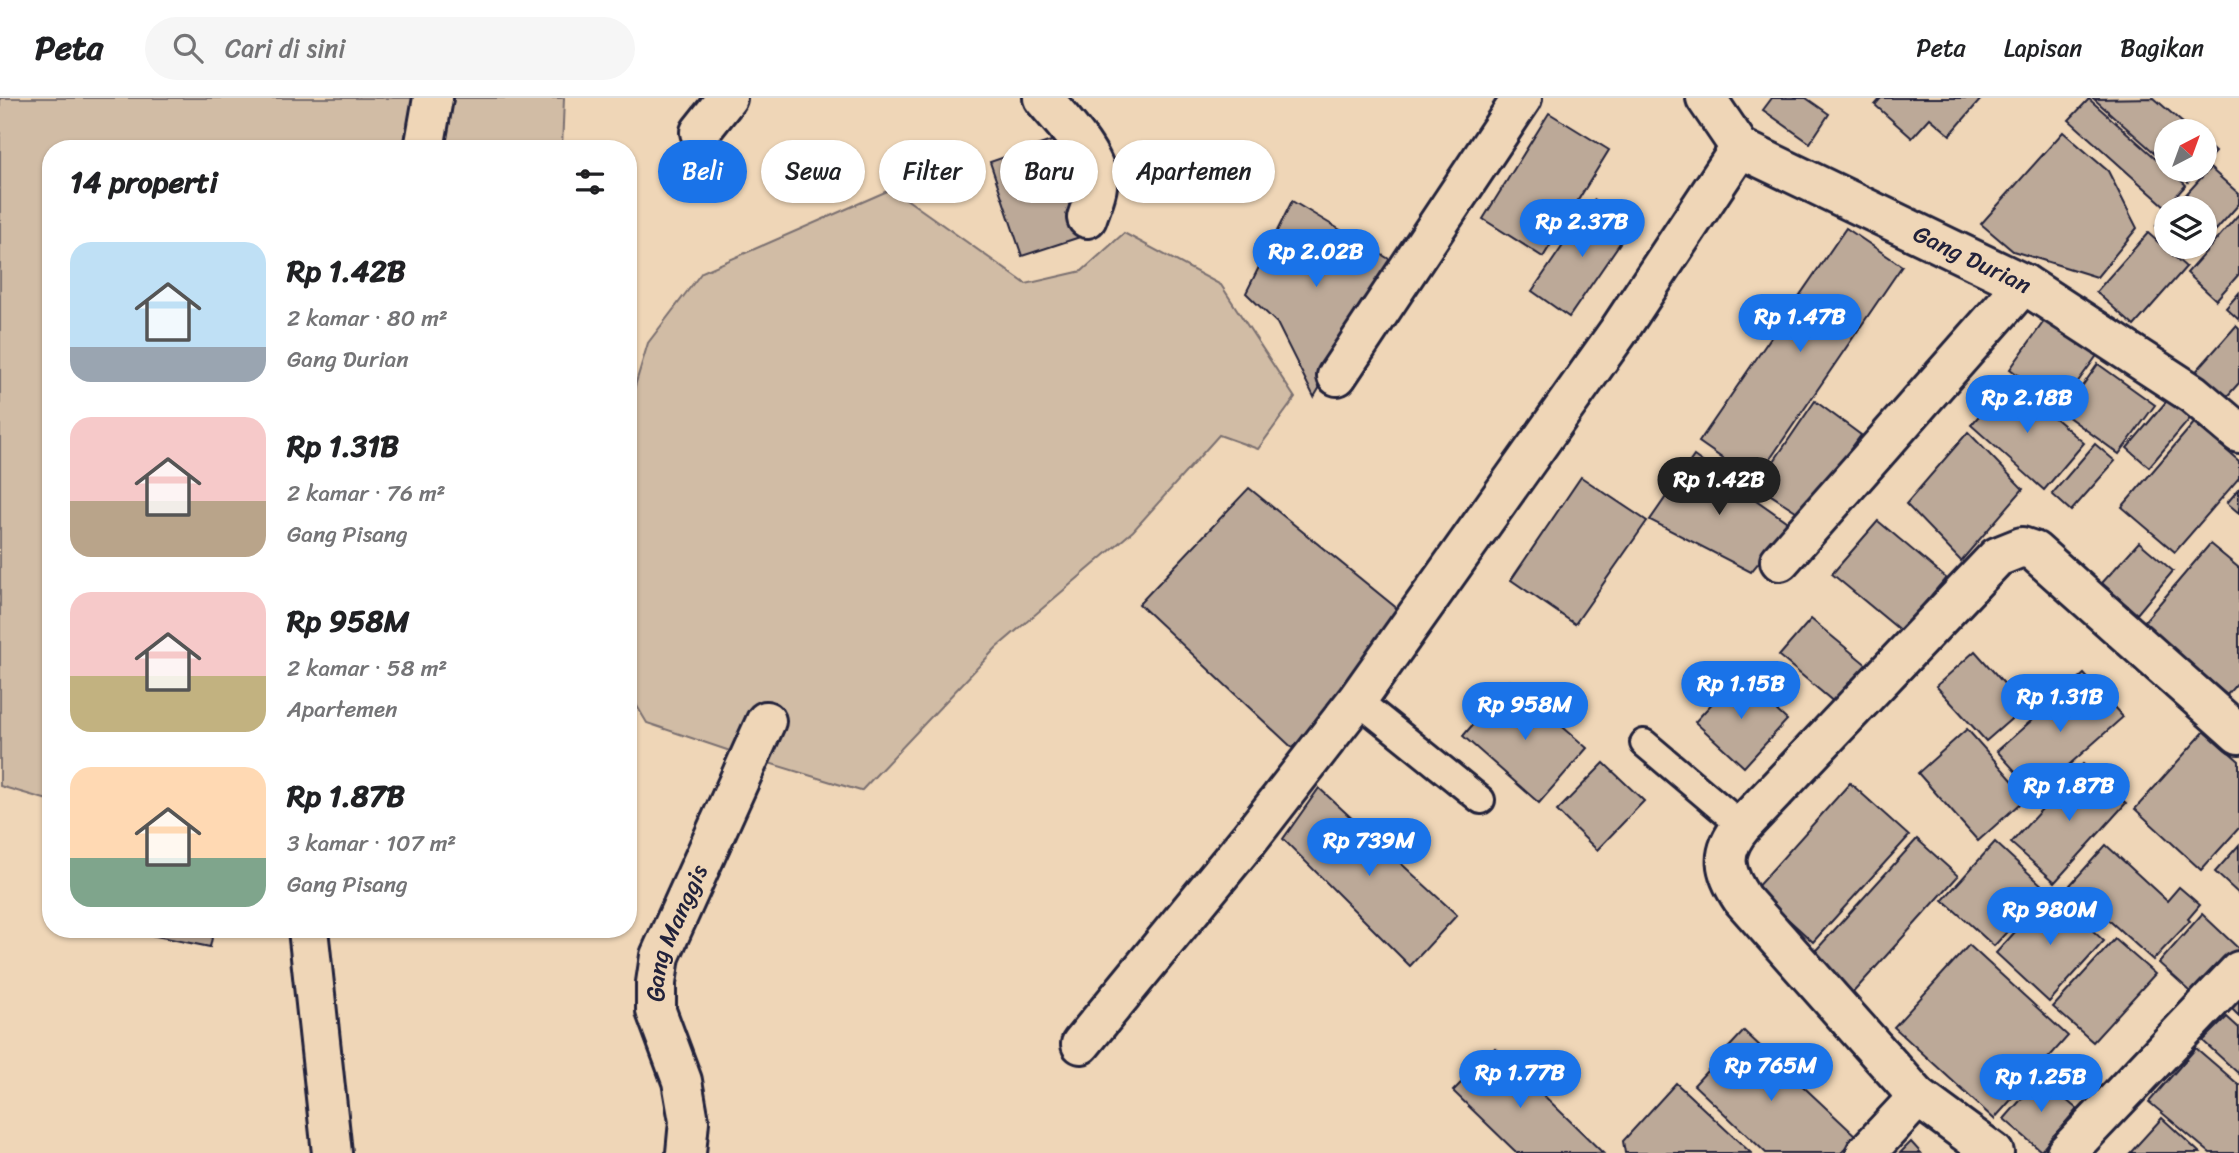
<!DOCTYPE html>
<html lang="id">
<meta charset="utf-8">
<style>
:root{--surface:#fff;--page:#f6f6f6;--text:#202124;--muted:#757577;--line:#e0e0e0;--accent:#1a73e8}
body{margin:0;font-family:Sriracha,sans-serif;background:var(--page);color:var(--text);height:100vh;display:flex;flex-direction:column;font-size:26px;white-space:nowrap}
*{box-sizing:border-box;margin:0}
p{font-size:23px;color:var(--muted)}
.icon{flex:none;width:38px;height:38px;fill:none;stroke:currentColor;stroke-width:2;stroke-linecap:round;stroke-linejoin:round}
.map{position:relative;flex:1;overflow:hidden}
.sheet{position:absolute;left:42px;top:42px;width:595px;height:798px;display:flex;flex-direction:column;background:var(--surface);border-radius:28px;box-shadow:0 2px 5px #0004}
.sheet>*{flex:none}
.banner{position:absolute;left:658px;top:42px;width:665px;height:63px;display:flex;gap:14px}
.needle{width:46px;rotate:41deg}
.tools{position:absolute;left:2154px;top:21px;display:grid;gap:14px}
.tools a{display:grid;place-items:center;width:63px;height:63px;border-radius:50%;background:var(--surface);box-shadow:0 2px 5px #0004;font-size:35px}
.price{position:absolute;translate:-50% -60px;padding:0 16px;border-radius:24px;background:var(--accent);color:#fff;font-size:23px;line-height:46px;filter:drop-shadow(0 2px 4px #0008)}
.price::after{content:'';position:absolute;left:50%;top:42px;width:21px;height:16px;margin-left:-10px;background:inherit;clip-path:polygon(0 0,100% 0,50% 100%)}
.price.on{background:#222;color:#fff}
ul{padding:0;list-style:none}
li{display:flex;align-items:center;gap:21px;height:175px;padding:0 28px}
li span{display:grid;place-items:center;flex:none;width:196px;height:140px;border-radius:21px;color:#555}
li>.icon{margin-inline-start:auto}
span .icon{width:84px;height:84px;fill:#fffc;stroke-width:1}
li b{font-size:30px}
h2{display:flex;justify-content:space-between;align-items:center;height:84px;padding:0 28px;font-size:30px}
.pill{padding:0 24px;border-radius:32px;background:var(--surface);box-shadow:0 2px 5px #0004;font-size:24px;line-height:63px}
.pill.on{background:var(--accent);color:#fff}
header{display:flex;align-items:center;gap:42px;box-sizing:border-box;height:98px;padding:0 35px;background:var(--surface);border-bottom:2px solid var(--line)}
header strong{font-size:33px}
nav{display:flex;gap:38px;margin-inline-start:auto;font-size:24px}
.search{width:490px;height:63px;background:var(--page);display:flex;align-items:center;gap:18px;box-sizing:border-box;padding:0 24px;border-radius:38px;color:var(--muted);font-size:26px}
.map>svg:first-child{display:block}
.green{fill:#d1bca5;stroke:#7a6f70;stroke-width:2}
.building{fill:#bca998;stroke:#22223b;stroke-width:2}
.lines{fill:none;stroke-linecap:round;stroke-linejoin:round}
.lane-casing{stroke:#22223b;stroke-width:32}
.street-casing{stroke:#22223b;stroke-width:44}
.secondary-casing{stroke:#22223b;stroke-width:44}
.lane{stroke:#efd6b7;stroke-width:26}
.street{stroke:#efd6b7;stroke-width:38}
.secondary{stroke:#efd6b7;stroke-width:38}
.labels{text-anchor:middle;stroke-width:5;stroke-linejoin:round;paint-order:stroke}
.street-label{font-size:24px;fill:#22223b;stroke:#efd6b7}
</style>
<header>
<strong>Peta</strong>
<div class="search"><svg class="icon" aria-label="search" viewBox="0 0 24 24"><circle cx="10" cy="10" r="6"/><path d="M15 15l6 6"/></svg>Cari di sini</div>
<nav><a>Peta</a><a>Lapisan</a><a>Bagikan</a></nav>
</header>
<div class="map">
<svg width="2239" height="1055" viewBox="0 0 2239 1055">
<rect width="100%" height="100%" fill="#efd6b7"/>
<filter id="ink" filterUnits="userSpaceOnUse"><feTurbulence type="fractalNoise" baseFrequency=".0143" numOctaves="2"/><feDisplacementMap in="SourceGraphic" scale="14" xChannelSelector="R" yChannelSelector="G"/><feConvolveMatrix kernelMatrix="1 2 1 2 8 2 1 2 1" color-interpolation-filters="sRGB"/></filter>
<g filter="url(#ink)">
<g class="green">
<polygon points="0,0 564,0 562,51 51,51 51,703 0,688"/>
<polygon points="892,91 1026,186 1082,173 1124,135 1221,187 1295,300 1258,351 1219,337 1133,433 996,550 861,693 736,655 647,625 628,593 628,311 648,245 702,174"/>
</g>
<g class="building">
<polygon points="1772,0 1806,0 1829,16 1810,45 1763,12"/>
<polygon points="1881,0 1982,0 1950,37 1930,20 1912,40 1875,7"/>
<polygon points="2154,0 2192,33 2166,33 2166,65 2094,1"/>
<polygon points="2089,1 2186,87 2166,109 2069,22"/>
<polygon points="1549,15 1609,52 1543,159 1483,121"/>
<polygon points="2063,34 2108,73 2137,130 2097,179 2013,153 1981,126"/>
<polygon points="1054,42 1086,137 1022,158 990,64"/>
<polygon points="2205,45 2215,54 2205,65"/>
<polygon points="2210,70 2239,96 2239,106 2216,132 2205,123 2205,110 2191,110 2181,102"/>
<polygon points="2174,72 2199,72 2188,84"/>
<polygon points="1594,102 1631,129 1569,219 1532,193"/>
<polygon points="1292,103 1394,164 1314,299 1277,225 1246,195"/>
<polygon points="2178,103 2186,110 2172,110"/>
<polygon points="2166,116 2166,138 2156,128"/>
<polygon points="2239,116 2239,176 2216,202 2187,175"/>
<polygon points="1846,130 1902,168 1755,383 1699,344"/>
<polygon points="2148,135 2186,169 2134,228 2096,194"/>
<polygon points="2239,195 2239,222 2226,210"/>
<polygon points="2050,215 2101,252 2060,308 2010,271"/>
<polygon points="2236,228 2239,231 2239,285 2221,305 2192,278"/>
<polygon points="2098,266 2155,307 2119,356 2063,315"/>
<polygon points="2010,282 2084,345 2044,392 1971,327"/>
<polygon points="2176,292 2199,310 2149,369 2127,350"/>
<polygon points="1815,303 1861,337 1802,417 1757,388"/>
<polygon points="2194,325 2239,363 2239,380 2175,454 2122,409"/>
<polygon points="1968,334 2023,391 1961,463 1906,406"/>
<polygon points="2095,346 2115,363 2071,413 2052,396"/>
<polygon points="1694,358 1790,426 1751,474 1650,422"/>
<polygon points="1581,379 1647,423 1575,526 1511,482"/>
<polygon points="1249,390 1399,512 1301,658 1139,506"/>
<polygon points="2239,391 2239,415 2227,405"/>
<polygon points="1878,423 1946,480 1901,533 1832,476"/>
<polygon points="2139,444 2173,473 2137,516 2102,485"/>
<polygon points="2210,446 2239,470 2239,583 2227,597 2143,525"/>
<polygon points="1811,521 1868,568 1835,605 1779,558"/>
<polygon points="1975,553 2025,609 1986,643 1936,588"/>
<polygon points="2084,576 2123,619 2036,696 1997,653"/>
<polygon points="1738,577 1787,622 1744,669 1695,624"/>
<polygon points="1510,583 1587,650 1539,705 1463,638"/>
<polygon points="1967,631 2027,699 1978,743 1918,675"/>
<polygon points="2205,633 2239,663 2239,730 2201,772 2135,711"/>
<polygon points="1604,665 1644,703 1597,752 1557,713"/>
<polygon points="2083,666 2126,705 2055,784 2011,745"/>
<polygon points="1850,685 1909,738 1813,844 1755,791"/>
<polygon points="1319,690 1457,817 1410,868 1283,741"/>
<polygon points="1917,741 1958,778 1849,899 1808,861"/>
<polygon points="1995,744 2046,791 1994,848 1943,802"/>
<polygon points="2106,747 2167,803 2179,789 2200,807 2188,821 2190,823 2153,862 2070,787"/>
<polygon points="2239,747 2239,796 2215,774"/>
<polygon points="2051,794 2104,843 2049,904 1996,855"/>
<polygon points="2202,816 2239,851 2239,861 2201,903 2159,865"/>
<polygon points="122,831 214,831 210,849"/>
<polygon points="2115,841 2155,876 2093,944 2053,909"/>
<polygon points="1969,847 2068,938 1994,1021 1894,929"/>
<polygon points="2239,898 2239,918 2229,908"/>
<polygon points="2227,919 2239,930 2239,976 2203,943"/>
<polygon points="1744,933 1857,1039 1841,1055 1766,1055 1694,987"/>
<polygon points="1495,950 1603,1055 1517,1055 1453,993"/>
<polygon points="2196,950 2239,987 2239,1055 2210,1055 2149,1004"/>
<polygon points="2040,980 2077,1011 2041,1053 2004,1021"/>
<polygon points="1676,985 1751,1055 1625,1055 1623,1043"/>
<polygon points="2162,1020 2200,1055 2130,1055"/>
<polygon points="1911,1044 1921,1055 1900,1055"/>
</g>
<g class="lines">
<g class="lane-casing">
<g id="lane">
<polyline points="1357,602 1481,702"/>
<polyline points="1644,645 1742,728"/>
</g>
</g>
<g class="street-casing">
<g id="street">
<path d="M1043 0C1059 20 1101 61 1097 88 1096 98 1090 110 1087 120"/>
<path id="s1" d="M1706 0 1740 50 2024 186 2193 296 2239 335"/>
<polyline points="700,34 727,0"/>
<polyline points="1337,278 1522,0"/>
<polyline points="1780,463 2024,186"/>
<polyline points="1081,946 1249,741 1357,602 1618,234 1740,50"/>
<path d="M1918 999 1742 801C1724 774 1719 755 1742 728L1997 459 2022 449 2034 453 2239 636"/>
<path id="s2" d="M686 1055 689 1023 682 983 656 913V885L660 858 766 623"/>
<polyline points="1866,1055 1918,999 1994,1055"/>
<polyline points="2066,1055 2239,873"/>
</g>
</g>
<g class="secondary-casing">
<g id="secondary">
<polyline points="424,51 433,0"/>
<polyline points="308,831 332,1055"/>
</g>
</g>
<use href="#lane" class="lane"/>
<use href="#street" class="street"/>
<use href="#secondary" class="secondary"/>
</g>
</g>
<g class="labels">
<g class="street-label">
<text dy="8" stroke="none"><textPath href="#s1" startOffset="318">Gang Durian</textPath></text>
<text dy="8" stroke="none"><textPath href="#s2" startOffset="229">Gang Manggis</textPath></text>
</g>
</g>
</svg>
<div class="tools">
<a><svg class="needle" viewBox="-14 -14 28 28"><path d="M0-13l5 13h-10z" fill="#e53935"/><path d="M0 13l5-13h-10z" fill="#757577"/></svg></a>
<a><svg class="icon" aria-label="layers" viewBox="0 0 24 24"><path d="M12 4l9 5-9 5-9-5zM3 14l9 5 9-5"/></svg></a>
</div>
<b class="price" style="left:1582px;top:161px">Rp 2.37B</b>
<b class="price" style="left:1316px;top:191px">Rp 2.02B</b>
<b class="price" style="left:1800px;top:256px">Rp 1.47B</b>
<b class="price" style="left:2027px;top:337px">Rp 2.18B</b>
<b class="price on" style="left:1719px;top:419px">Rp 1.42B</b>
<b class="price" style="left:1741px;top:623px">Rp 1.15B</b>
<b class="price" style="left:2060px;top:636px">Rp 1.31B</b>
<b class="price" style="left:1525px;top:644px">Rp 958M</b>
<b class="price" style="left:2069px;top:725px">Rp 1.87B</b>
<b class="price" style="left:1369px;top:780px">Rp 739M</b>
<b class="price" style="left:2050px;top:849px">Rp 980M</b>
<b class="price" style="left:1771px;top:1005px">Rp 765M</b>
<b class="price" style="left:1520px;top:1012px">Rp 1.77B</b>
<b class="price" style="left:2041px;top:1016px">Rp 1.25B</b>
<div class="banner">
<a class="pill on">Beli</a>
<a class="pill">Sewa</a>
<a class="pill">Filter</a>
<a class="pill">Baru</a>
<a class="pill">Apartemen</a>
</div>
<section class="sheet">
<h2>14 properti<svg class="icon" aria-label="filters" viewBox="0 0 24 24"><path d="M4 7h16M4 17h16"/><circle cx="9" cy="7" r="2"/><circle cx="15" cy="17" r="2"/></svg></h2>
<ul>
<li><span style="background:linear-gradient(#bfe0f5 75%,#9aa5b1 0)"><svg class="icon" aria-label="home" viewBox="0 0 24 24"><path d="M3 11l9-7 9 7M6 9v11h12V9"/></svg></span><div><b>Rp 1.42B</b><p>2 kamar · 80 m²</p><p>Gang Durian</p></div></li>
<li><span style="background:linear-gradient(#f6c9c9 60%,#b9a48a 0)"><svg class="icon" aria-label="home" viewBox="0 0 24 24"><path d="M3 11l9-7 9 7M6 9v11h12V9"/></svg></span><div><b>Rp 1.31B</b><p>2 kamar · 76 m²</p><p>Gang Pisang</p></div></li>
<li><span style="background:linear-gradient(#f6c9c9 60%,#c2b280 0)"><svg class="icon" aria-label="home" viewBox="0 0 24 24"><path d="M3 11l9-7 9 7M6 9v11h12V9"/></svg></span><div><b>Rp 958M</b><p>2 kamar · 58 m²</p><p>Apartemen</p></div></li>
<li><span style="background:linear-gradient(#ffd9b3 65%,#7fa58c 0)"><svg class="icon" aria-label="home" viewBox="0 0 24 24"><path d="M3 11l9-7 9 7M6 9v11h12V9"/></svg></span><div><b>Rp 1.87B</b><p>3 kamar · 107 m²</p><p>Gang Pisang</p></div></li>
</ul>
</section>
</div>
